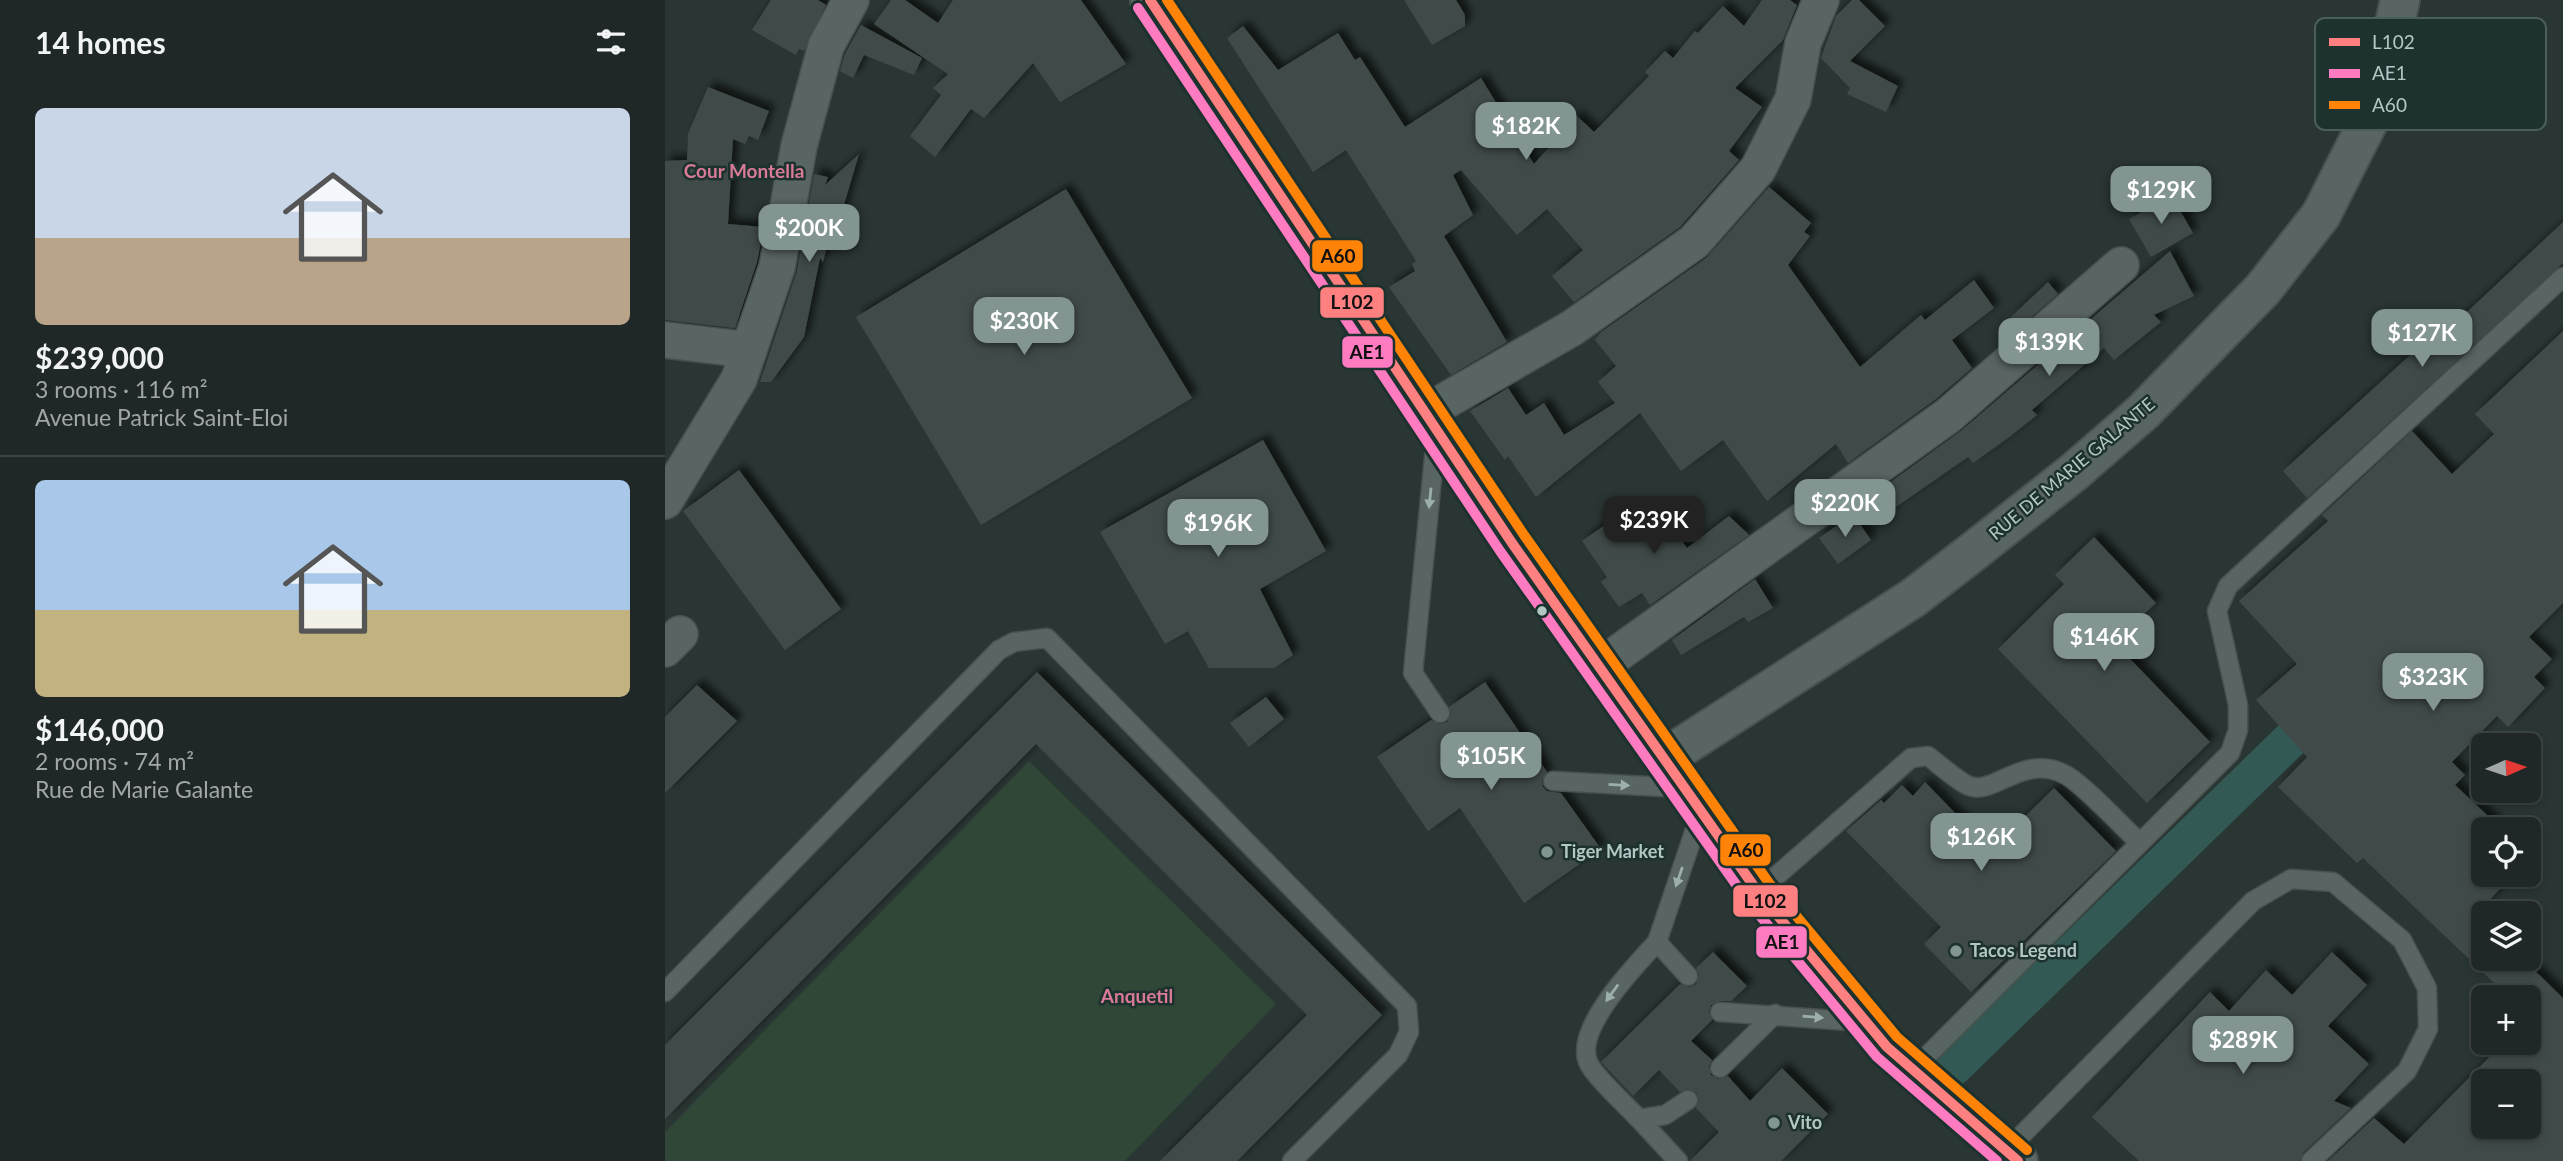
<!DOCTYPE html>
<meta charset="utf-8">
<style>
:root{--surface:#202827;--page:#28302f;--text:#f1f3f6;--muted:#a2a6a7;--line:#3d4444;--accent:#839592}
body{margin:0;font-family:Lato,sans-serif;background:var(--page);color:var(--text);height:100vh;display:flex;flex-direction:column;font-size:26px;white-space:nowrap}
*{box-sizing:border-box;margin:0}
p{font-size:23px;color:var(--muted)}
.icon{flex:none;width:38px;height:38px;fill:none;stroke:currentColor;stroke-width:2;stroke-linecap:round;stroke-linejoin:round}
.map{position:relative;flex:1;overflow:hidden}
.details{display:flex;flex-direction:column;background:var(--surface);width:665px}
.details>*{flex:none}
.needle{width:46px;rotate:87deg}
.tools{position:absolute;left:1806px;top:733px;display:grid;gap:14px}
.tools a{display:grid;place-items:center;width:70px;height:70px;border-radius:10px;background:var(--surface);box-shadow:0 4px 10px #0003,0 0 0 2px var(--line);font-size:35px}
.price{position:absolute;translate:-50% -60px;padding:0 16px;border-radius:14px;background:var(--accent);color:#fff;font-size:23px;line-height:46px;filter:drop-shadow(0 2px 4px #0008)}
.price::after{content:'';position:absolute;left:50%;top:42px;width:21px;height:16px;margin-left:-10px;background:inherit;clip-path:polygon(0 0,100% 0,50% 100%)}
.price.current{background:#222;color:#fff}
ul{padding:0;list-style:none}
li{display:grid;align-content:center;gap:14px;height:371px;padding:0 35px}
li+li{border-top:2px solid var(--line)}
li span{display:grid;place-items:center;height:217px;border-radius:10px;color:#555}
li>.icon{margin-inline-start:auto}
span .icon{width:126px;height:126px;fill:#fffc;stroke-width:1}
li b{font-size:30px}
h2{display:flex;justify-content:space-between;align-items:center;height:84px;padding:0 35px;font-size:30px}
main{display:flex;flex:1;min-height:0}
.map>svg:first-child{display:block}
.green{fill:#304636}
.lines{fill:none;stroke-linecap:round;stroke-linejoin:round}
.canal{stroke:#325953;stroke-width:37}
.building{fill:#414b49;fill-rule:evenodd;filter:url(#shadow)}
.service-casing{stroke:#48514f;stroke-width:21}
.minor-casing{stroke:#48514f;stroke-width:38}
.tertiary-casing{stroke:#48514f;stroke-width:42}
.primary-casing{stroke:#475351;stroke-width:42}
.service{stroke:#596563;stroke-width:18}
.minor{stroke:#596563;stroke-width:35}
.tertiary{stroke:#596563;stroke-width:38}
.primary{stroke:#5c6665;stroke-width:38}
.bus-1-casing{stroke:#1d312e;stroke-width:16}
.bus-2-casing{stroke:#1d312e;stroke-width:16}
.bus-3-casing{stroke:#1d312e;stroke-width:16}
.bus-1{stroke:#ff8080;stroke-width:10}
.bus-2{stroke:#fe7ac1;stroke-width:10}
.bus-3{stroke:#ff8306;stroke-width:10}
.oneway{fill:#9cafac}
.bus-dot{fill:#b3c8c5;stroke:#1d312e;stroke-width:2.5}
.poi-dot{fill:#839592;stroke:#1d312e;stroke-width:2.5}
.labels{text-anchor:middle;stroke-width:5;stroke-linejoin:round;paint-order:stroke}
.street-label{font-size:18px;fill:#b3c8c5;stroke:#1d312e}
.poi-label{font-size:18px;font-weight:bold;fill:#b3c8c5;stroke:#1d312e;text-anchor:start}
.neighbourhood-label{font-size:19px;font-weight:bold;fill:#d97b97;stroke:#1d312e}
.key{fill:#1d312e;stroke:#4a5e5b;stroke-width:2}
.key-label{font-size:19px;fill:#b3c8c5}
.line-badge{stroke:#1d312e;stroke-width:2.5}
.pale-badge-label{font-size:19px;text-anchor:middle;font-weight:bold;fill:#111}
</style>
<main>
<section class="details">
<h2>14 homes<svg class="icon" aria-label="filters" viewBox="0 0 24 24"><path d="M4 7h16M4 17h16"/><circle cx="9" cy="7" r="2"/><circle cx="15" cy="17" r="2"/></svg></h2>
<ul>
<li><span style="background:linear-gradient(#c9d6e8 60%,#b9a48a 0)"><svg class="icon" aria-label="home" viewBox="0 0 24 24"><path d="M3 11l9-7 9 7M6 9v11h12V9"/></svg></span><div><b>$239,000</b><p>3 rooms · 116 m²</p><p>Avenue Patrick Saint-Eloi</p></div></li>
<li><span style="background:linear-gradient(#a9c7e8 60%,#c2b280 0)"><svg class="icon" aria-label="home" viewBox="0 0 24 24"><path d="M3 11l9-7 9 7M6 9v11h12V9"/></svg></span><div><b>$146,000</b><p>2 rooms · 74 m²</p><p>Rue de Marie Galante</p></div></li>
</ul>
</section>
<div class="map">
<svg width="1898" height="1161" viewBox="0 0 1898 1161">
<defs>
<filter id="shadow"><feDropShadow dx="6" dy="-6" stdDeviation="3.5" flood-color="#0009"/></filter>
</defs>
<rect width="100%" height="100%" fill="#2a3634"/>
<polygon class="green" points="364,761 611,1004 460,1161 0,1161 0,1132"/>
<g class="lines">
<polyline class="canal" points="1288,1068 1661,705"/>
</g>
<g class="building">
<polygon points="106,0 153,0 161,5 139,51 134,49 131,55 87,30"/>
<polygon points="226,0 240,0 273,23 288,0 416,0 461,64 395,102 368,63 319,118 306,109 270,157 245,136 276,95 268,88 283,74 209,24"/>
<polygon points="739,0 791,0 800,15 800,26 767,45"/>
<polygon points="1097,0 1125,0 1132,5 1118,40 1070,88 1097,107 1064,151 1074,160 1015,227 909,302 887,276 918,250 882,209 852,235 796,170 788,175 808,215 779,236 842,342 786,375 724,287 750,271 747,264 751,261 681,150 648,172 562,38 578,26 613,70 673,33 690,60 695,57 740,127 816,78 869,164 912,116 929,132 984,76 980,72 1000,51 1008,58 1030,31 1033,33 1058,6 1079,26"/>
<polygon points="1187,0 1194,0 1220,26 1185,61 1233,86 1221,112 1182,94 1185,88 1156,58 1171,16"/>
<polygon points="196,25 257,58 249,75 199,55 188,78 175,71 180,54"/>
<polygon points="43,87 104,111 93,140 84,136 80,144 68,139 63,224 99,227 92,262 70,328 0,320 0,161 22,160 23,134"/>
<polygon points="194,154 171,232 166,231 158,262 155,258 139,337 106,382 95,382 132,271 149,174 163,177 160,185"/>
<polygon points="1104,187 1146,223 1139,232 1145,236 1123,265 1195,367 1256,315 1260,320 1309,280 1329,308 1287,340 1307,368 1271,399 1183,463 1171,444 1102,501 1058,440 1016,471 975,413 871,497 843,456 840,460 805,411 843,388 861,415 879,403 899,435 950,403 933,382 951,366 930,340 936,332 1041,258"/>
<polygon points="401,189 527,398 316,525 191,317"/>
<polygon points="1506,195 1528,233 1486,257 1464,219"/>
<polygon points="1898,222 1898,263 1642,498 1618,471 1767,335 1772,340"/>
<polygon points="1505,251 1529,296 1489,315 1496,322 1449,360 1439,348 1367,410 1372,415 1343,438 1308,463 1303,457 1218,516 1205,497 1297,430"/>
<polygon points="1383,282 1393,294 1355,327 1346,317"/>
<path d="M1898 331V603L1864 637 1887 659 1869 677 1880 688 1843 727 1832 716 1787 762 1800 775 1790 785 1838 830H1818V875H1848L1818 907V959H1858L1898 998V1161H1663L1709 1118 1739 1144 1838 1043H1864V998H1845L1698 858 1692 863 1613 787 1642 757 1591 700 1632 664 1574 601 1663 521 1657 515 1747 431 1787 474 1829 434 1810 414ZM1818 1082H1864V1127H1818Z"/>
<polygon points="598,440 661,551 595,589 628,655 609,668 544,668 523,631 500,644 435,532"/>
<polygon points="74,470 176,609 120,650 18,511"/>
<polygon points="996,511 1022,548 1064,516 1084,535 985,605 977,593 954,607 936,582 942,577 917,541 957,513 968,530"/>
<polygon points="1188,514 1206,540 1173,564 1154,538"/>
<polygon points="1429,537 1491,603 1449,642 1545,742 1482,803 1333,649 1399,584 1390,575"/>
<polygon points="1090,579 1108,608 1083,622 1079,617 1016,655 1007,640"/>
<polygon points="372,672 717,1015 572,1161 495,1161 642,1015 371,744 0,1119 0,1045"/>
<polygon points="820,682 882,772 877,780 878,787 882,791 896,793 936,849 859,903 795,808 763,831 712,757 766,720 775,724 782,722 786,713 784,707"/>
<polygon points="32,685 72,721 0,793 0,717"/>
<polygon points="601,697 619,719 584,747 565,723"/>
<polygon points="1260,782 1326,850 1389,788 1451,851 1306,992 1259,944 1276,927 1181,831 1216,800 1219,803 1237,785 1248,796"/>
<polygon points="1048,952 1082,986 1066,1001 1055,1001 1046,1005 1044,1012 1047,1020 1026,1041 1047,1060 1044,1066 1046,1075 1053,1079 1063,1076 1085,1101 1117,1068 1163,1114 1116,1161 1025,1161 1054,1132 1031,1108 1034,1100 1032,1093 1023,1089 1015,1092 994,1070 968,1096 936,1062 1015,984 1025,987 1031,984 1034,974 1031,968"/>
<polygon points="1667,952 1702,985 1663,1026 1704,1064 1669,1101 1686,1108 1638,1153 1635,1161 1474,1161 1427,1117 1545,992 1564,1011 1601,970 1627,995"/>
</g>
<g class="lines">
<g class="service-casing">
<g id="service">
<polyline points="771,437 748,673 775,713"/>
<polyline points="888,781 1018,788"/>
<path d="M1093 892 1246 758 1263 756C1276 766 1289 778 1302 785 1328 798 1356 753 1399 774 1415 781 1459 828 1475 843"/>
<path d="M992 942C972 964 909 1028 923 1062 928 1075 963 1107 974 1119L1000 1115 1023 1100"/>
<polyline points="1023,976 992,942 1036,812"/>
<polyline points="0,992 334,650 349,642 382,638 742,1006 744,1032 733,1055 627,1161"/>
<polyline points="1055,1012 1198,1022"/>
<polyline points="1055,1068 1110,1014"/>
<polyline points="1248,1070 1565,753 1573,730 1573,705 1552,611 1563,586 1898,277"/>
<polyline points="974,1119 1013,1161"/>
<polyline points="1340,1152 1588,901 1626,879 1668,882 1737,940 1762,988 1763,1029 1742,1071 1646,1161"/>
</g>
</g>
<g class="minor-casing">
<g id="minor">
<polyline points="0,340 84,350"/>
<polyline points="761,412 907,328 1029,242 1093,169 1128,99 1138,43 1156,0"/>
<polyline points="0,501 74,379 112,267 134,146 161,46 186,0"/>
<polyline points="0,649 15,634"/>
<polyline points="934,667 1284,415 1456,265"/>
</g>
</g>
<g class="tertiary-casing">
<polyline id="tertiary" points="998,759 1248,598 1309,551 1409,472 1478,412 1598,289 1656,215 1703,122 1721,64 1735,0"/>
</g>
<g class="primary-casing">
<polyline id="primary" points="485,0 847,543 1093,892 1222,1047 1353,1161"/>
</g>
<use href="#service" class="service"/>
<use href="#minor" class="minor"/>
<use href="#tertiary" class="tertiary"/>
<use href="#primary" class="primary"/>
<g class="bus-1-casing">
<polyline id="bus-1" points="485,0 847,543 1093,892 1222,1047 1353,1161"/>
</g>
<g class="bus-2-casing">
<polyline id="bus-2" points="473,8 835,551 1082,900 1212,1057 1332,1161"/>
</g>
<g class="bus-3-casing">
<polyline id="bus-3" points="502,0 859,535 1104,883 1232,1037 1362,1150"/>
</g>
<use href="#bus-1" class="bus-1"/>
<use href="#bus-2" class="bus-2"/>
<use href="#bus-3" class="bus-3"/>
</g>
<defs><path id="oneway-solid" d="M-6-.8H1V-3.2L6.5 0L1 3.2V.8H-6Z" transform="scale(1.75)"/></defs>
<g class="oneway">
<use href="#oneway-solid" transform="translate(765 498) rotate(96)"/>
<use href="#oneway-solid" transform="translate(954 785) rotate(3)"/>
<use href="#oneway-solid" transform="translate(1014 877) rotate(109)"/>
<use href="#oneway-solid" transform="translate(947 993) rotate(126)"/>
<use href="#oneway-solid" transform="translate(1148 1017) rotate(5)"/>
</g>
<circle class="bus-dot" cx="877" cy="611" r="6"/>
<g class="poi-dot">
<circle cx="882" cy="852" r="7"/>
<circle cx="1291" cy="951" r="7"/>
<circle cx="1109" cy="1123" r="7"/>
</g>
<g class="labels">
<g class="street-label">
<text transform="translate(1407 469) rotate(-40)" y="6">RUE DE MARIE GALANTE</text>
</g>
<g class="poi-label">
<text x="896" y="858">Tiger Market</text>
<text x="1305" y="957">Tacos Legend</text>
<text x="1123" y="1129">Vito</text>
</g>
<g class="neighbourhood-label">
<text x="79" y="178">Cour Montella</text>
<text x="472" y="1003">Anquetil</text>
</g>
</g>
<rect x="1650" y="18" width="231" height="112" rx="10" class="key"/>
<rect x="1664" y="38" width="31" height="8" fill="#ff8080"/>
<rect x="1664" y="69" width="31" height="9" fill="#fe7ac1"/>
<rect x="1664" y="101" width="31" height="8" fill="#ff8306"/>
<g class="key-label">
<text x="1707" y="49">L102</text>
<text x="1707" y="80">AE1</text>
<text x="1707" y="112">A60</text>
</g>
<g class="line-badge">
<rect x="646" y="239" width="53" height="34" rx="7" fill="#ff8306"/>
<rect x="654" y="286" width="66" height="33" rx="7" fill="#ff8080"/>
<rect x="676" y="335" width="53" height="34" rx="7" fill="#fe7ac1"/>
<rect x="1054" y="833" width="53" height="34" rx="7" fill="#ff8306"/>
<rect x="1067" y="884" width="67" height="34" rx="7" fill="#ff8080"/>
<rect x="1090" y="925" width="53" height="34" rx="7" fill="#fe7ac1"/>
</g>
<g class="pale-badge-label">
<text x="673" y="263">A60</text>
<text x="687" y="309">L102</text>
<text x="702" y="359">AE1</text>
<text x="1081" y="857">A60</text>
<text x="1100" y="908">L102</text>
<text x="1117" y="949">AE1</text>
</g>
</svg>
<div class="tools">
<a><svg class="needle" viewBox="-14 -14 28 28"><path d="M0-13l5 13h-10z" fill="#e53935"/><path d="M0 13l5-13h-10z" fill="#a2a6a7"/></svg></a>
<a><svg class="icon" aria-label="locate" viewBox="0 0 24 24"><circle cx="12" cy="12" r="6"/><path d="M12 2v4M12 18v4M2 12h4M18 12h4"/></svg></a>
<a><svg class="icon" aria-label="layers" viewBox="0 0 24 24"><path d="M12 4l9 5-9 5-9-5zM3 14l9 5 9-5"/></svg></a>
<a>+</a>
<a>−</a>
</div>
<b class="price" style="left:861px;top:162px">$182K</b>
<b class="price" style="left:1496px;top:226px">$129K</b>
<b class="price" style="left:144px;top:264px">$200K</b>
<b class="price" style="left:359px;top:357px">$230K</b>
<b class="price" style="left:1757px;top:369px">$127K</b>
<b class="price" style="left:1384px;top:378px">$139K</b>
<b class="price" style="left:1180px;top:539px">$220K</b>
<b class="price current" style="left:989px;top:556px">$239K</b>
<b class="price" style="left:553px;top:559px">$196K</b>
<b class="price" style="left:1439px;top:673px">$146K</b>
<b class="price" style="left:1768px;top:713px">$323K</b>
<b class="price" style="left:826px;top:792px">$105K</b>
<b class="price" style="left:1316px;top:873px">$126K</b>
<b class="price" style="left:1578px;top:1076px">$289K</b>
</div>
</main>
